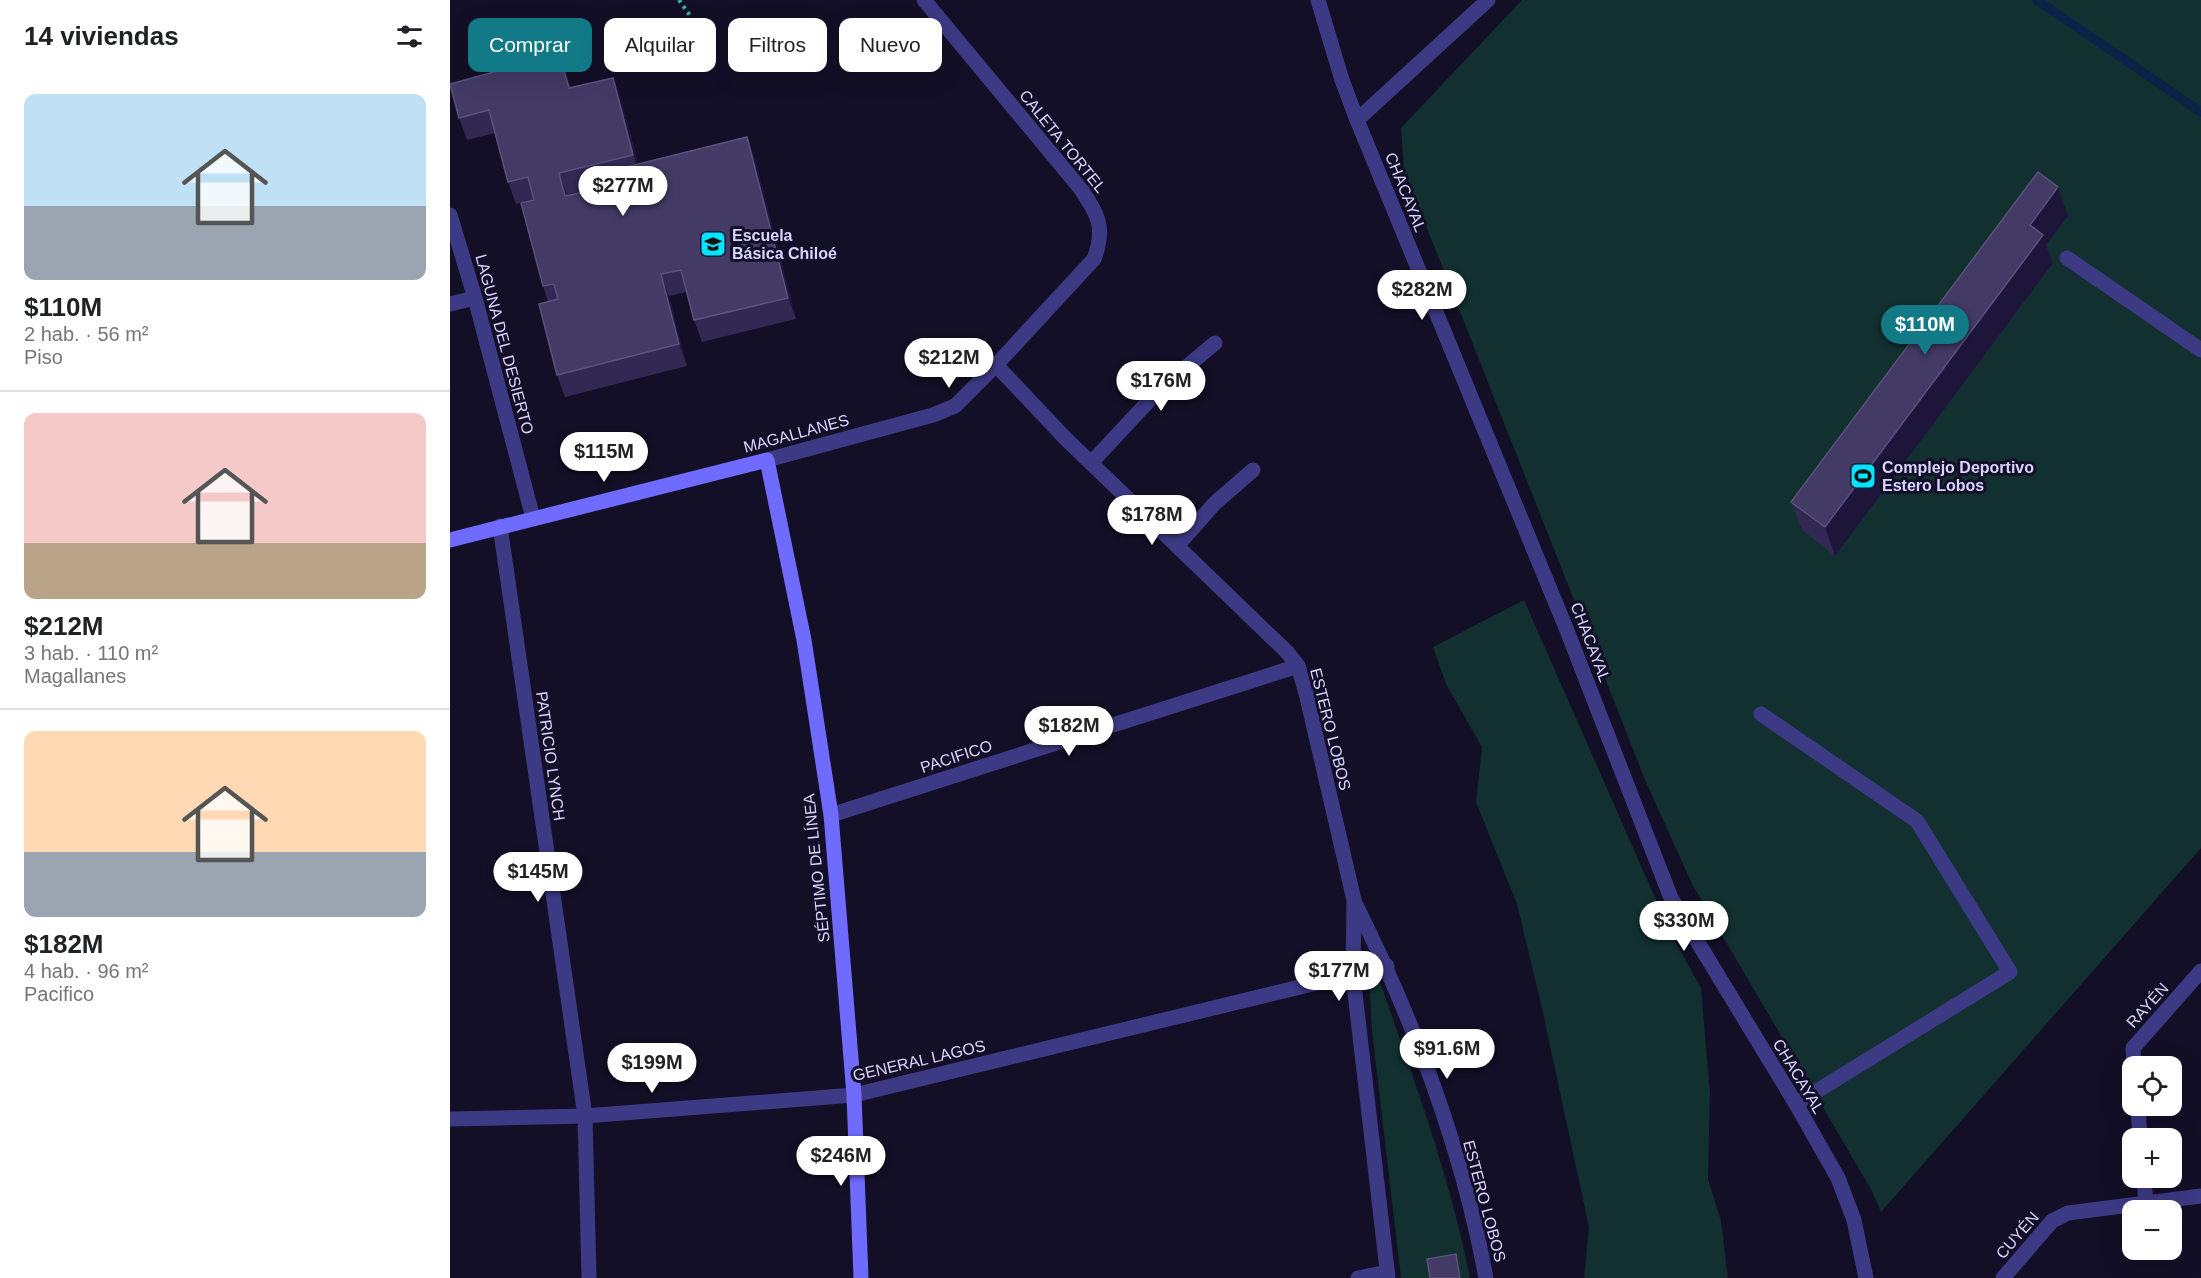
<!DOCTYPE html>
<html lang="es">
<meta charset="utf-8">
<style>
:root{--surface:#fff;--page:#f2f2f2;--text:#202124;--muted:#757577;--line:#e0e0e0;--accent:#127987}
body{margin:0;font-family:Arial,sans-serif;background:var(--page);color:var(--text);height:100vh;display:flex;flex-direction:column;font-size:22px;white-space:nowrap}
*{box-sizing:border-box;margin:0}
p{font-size:20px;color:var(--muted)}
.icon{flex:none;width:33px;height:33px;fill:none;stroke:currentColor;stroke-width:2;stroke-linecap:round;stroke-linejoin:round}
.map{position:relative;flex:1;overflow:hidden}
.side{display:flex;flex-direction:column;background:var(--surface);width:450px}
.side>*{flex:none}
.hud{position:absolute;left:18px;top:18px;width:570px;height:54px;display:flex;gap:12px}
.tools{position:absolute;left:1672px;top:1056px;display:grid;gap:12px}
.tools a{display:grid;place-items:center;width:60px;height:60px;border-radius:12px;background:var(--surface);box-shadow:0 6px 24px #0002;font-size:30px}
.price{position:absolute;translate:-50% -51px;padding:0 14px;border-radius:21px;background:#fff;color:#222;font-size:20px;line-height:39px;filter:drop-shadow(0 2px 3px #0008)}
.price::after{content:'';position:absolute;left:50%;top:36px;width:18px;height:14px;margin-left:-9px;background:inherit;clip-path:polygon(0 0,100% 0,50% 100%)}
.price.active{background:var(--accent);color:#fff}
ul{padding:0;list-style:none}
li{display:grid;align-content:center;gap:12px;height:318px;padding:0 24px}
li+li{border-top:2px solid var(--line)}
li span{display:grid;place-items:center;height:186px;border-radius:12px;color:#555}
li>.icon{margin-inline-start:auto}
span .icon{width:108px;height:108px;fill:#fffc;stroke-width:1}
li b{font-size:26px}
h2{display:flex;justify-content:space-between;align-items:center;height:72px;padding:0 24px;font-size:26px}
.pill{padding:0 21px;border-radius:12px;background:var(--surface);box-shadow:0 6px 24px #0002;font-size:21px;line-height:54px}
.pill.active{background:var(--accent);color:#fff}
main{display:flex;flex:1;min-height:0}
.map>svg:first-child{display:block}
.green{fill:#12302f}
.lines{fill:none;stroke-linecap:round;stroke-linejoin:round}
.stream{stroke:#0c2248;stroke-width:9}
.path{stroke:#2fb8b0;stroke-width:4;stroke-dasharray:3 4.5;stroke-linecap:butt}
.lane{stroke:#3d3a85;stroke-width:15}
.street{stroke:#3d3a85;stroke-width:15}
.secondary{stroke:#6f6bff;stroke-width:15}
.wall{fill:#312854;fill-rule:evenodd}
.shaded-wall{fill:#1d163a}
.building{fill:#433a66;stroke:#5a527e;stroke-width:1.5}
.labels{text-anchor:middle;stroke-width:6;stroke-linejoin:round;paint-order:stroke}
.street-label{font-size:16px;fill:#d9d4ff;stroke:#130f26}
.poi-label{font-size:16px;font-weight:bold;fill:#d9d4ff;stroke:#130f26;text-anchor:start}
</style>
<main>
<section class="side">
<h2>14 viviendas<svg class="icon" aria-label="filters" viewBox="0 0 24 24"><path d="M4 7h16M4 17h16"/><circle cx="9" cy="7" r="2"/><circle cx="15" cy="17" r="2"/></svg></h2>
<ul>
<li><span style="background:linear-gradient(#bfe0f5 60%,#9aa5b1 0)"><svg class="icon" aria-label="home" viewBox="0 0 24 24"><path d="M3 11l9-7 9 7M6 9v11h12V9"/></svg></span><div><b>$110M</b><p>2 hab. · 56 m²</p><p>Piso</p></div></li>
<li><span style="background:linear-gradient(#f6c9c9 70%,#b9a48a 0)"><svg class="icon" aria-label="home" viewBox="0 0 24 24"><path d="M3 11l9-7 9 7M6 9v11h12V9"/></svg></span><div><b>$212M</b><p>3 hab. · 110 m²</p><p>Magallanes</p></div></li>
<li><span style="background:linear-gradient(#ffd9b3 65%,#9aa5b1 0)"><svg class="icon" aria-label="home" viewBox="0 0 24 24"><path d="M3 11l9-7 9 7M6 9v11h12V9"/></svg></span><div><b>$182M</b><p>4 hab. · 96 m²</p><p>Pacifico</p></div></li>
</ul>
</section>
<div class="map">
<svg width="1751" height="1278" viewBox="0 0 1751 1278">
<rect width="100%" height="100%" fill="#130f26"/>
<g class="green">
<polygon points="1072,0 1751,0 1751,848 1431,1212 1422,1191 1242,884 1196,782 954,170 951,128"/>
<polygon points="1074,600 1221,934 1251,988 1260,1093 1258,1179 1271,1221 1278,1278 1134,1278 1139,1227 1091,1004 1067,904 1026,802 1032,747 996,684 983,647"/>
<path d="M919 976H926L929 979C963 1077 1000 1176 1020 1278H951L922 1031Z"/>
</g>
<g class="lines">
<polyline class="stream" points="1587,0 1751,112"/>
<polyline class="path" points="229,0 241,17"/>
<g class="lane">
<polyline points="1617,258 1751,350"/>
<polyline points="1311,714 1467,821 1560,972 1346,1104"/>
</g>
<g class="street">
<polyline points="868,0 892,80 907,120 1116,628 1221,898 1346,1104 1388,1178 1404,1220 1416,1278"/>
<polyline points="907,120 1038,0"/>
<polyline points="0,215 25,298 83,518"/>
<polyline points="0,304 25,298"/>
<polyline points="546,365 616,439 837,652 848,666 856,693 904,900 903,976 938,1278"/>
<path d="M317 460 483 415 505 406 546 365 644 259C656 227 648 215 630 188L474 0"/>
<polyline points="641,463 709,390 765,343"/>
<polyline points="50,526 135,1116 139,1278"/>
<polyline points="727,546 765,503 803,470"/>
<polyline points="381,815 848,666"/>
<path d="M905 903C964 1021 1012 1148 1036 1278"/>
<polyline points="1684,1066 1683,1048 1751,971"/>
<polyline points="1688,1106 1690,1138"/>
<polyline points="0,1119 135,1116 404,1095 937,966"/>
<polyline points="1694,1178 1696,1203"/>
<polyline points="908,1278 937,1272"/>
<polyline points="1553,1278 1602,1221 1618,1213 1751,1196"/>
</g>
<polyline class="secondary" points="0,540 317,460 354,640 381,815 404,1095 411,1278"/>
</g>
<g class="wall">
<path d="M117 76 121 88 163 78 171 99 188 164 297 137 305 159 346 319 252 342 244 320 237 292 219 296 237 366 115 397 107 375 98 302 93 286 84 199 66 204 58 182 45 133 17 140 9 118ZM143 188V190L117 196V195Z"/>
<polygon points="1608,187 1618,216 1596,245 1603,263 1385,556 1352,530 1341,502"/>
</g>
<g class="shaded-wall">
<polygon points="109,54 117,76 127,110 119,88"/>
<polygon points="163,78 171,99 191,176 183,155"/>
<polygon points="297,137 305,159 346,319 338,298"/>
<polygon points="109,173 117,195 123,218 115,196"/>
<polygon points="1608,187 1618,216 1596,245 1603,263 1385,556 1375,527 1580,225"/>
<polygon points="211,274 219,296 237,366 229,344"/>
<polygon points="1006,1254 1008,1262 1011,1278 1010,1278"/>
</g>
<g class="building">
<polygon points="109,54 119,88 163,78 183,155 109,173 115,196 143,190 140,176 297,137 338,298 244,320 231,270 211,274 229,344 107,375 89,304 108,299 104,284 93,286 71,203 84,200 78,177 58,182 39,110 9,118 0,84"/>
<polygon points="1588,172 1608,187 1580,225 1593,235 1375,527 1341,502"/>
<polygon points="1006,1254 1010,1278 980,1278 977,1259"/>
</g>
<defs>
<g id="school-square" transform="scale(1.35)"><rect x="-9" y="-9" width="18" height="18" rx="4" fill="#00e5ff" stroke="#130f26"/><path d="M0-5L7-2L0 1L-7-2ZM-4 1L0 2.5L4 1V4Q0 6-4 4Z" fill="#111"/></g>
<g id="stadium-square" transform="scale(1.35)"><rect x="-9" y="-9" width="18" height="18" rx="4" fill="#00e5ff" stroke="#130f26"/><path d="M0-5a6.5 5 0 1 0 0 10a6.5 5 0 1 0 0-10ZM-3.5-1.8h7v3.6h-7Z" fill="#111"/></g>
</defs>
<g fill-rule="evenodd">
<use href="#school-square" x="263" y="244"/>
<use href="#stadium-square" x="1413" y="476"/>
</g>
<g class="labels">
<g class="street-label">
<text transform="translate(613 141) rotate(51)" y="6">CALETA TORTEL</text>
<text transform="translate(956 192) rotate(68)" y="6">CHACAYAL</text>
<text transform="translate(55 344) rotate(75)" y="6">LAGUNA DEL DESIERTO</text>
<text transform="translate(346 433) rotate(-15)" y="6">MAGALLANES</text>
<text transform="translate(1141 642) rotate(69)" y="6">CHACAYAL</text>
<text transform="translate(881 729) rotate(76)" y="6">ESTERO LOBOS</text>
<text transform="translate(101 756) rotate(82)" y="6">PATRICIO LYNCH</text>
<text transform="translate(506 756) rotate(-18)" y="6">PACIFICO</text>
<text transform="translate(366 868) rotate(-96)" y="6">SÉPTIMO DE LÍNEA</text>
<text transform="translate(1697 1005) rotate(-48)" y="6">RAYÉN</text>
<text transform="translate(469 1060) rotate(-13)" y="6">GENERAL LAGOS</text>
<text transform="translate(1349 1076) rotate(59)" y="6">CHACAYAL</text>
<text transform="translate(1035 1201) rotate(75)" y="6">ESTERO LOBOS</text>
<text transform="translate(1567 1235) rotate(-49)" y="6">CUYÉN</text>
</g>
<g class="poi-label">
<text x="282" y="241">Escuela<tspan x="282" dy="18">Básica Chiloé</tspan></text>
<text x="1432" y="473">Complejo Deportivo<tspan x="1432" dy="18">Estero Lobos</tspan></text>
</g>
</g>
</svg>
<div class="tools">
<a><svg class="icon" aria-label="locate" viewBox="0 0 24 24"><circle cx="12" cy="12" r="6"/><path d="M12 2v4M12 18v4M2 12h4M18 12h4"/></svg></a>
<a>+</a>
<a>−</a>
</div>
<b class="price" style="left:173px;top:217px">$277M</b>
<b class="price" style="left:972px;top:321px">$282M</b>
<b class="price active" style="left:1475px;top:356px">$110M</b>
<b class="price" style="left:499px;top:389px">$212M</b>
<b class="price" style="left:711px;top:412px">$176M</b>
<b class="price" style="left:154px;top:483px">$115M</b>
<b class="price" style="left:702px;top:546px">$178M</b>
<b class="price" style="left:619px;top:757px">$182M</b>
<b class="price" style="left:88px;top:903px">$145M</b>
<b class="price" style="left:1234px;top:952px">$330M</b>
<b class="price" style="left:889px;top:1002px">$177M</b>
<b class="price" style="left:997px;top:1080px">$91.6M</b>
<b class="price" style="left:202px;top:1094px">$199M</b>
<b class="price" style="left:391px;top:1187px">$246M</b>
<div class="hud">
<a class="pill active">Comprar</a>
<a class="pill">Alquilar</a>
<a class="pill">Filtros</a>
<a class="pill">Nuevo</a>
</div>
</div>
</main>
